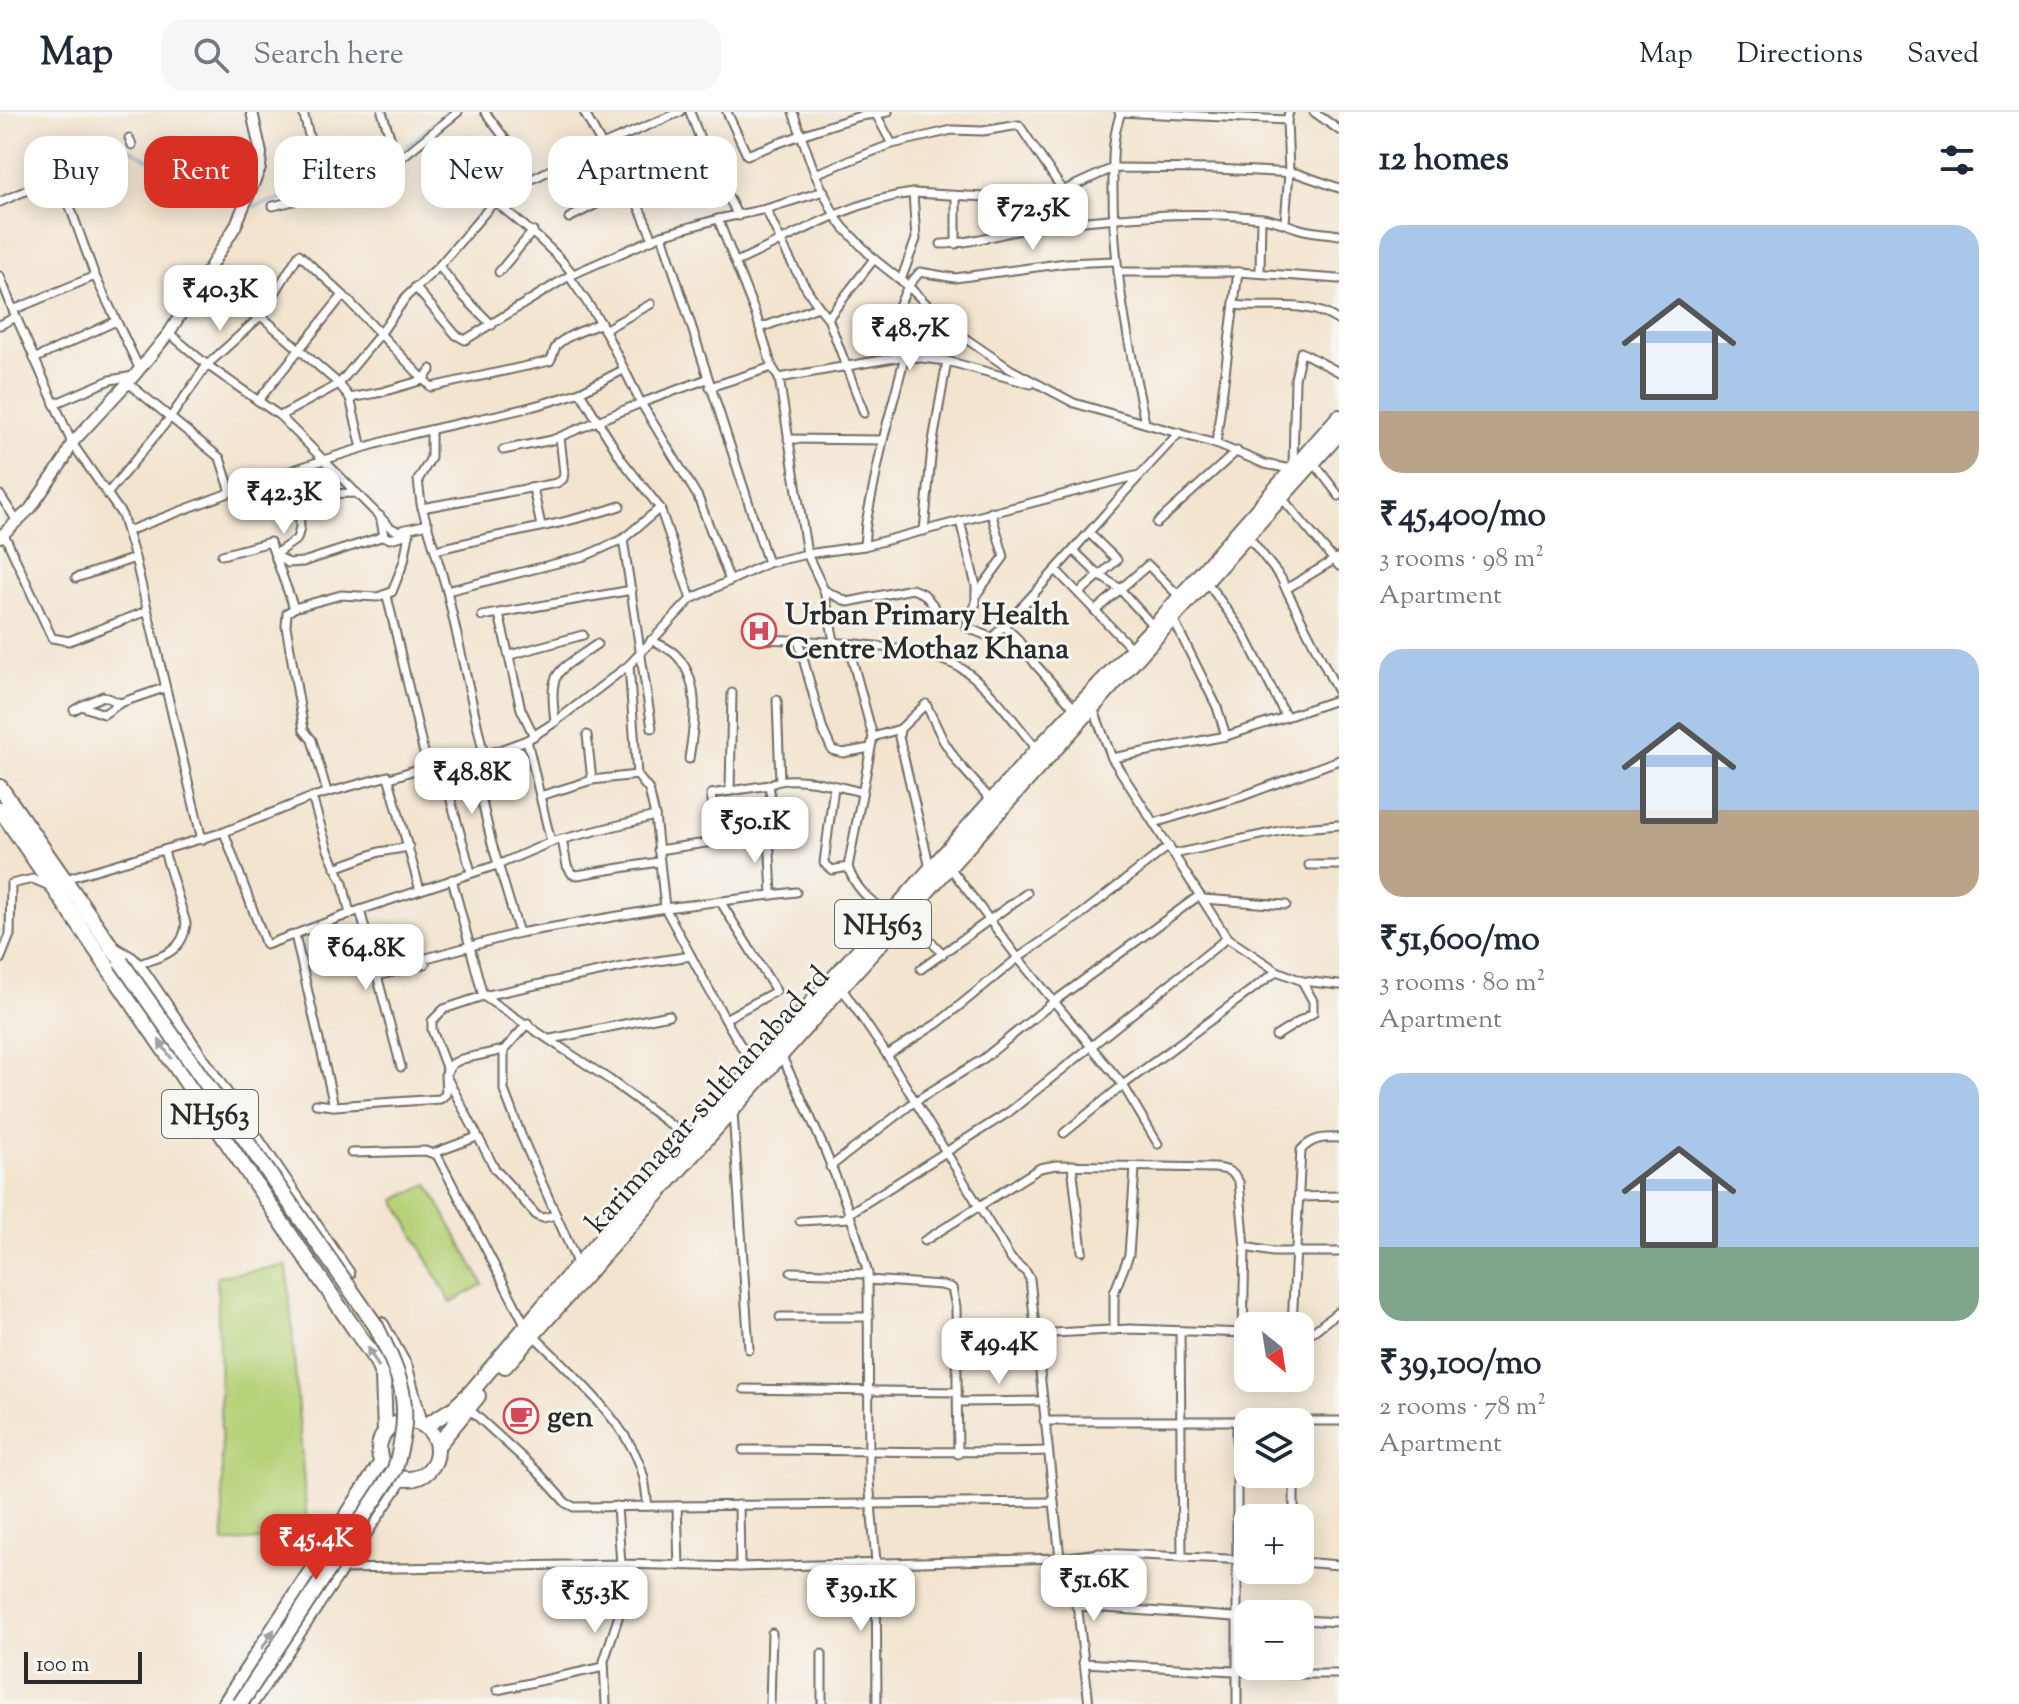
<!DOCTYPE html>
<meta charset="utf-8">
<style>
:root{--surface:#fff;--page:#f6f6f7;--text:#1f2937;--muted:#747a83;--line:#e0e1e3;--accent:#d93025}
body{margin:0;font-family:"Sorts Mill Goudy",serif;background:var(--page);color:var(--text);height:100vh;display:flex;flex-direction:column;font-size:30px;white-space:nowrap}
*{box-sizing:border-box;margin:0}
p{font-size:26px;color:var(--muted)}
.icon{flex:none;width:44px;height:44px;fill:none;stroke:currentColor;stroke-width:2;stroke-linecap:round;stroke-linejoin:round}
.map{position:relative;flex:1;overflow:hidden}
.details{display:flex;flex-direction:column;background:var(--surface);width:680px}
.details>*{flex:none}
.guide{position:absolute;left:24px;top:24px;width:760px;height:72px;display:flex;gap:16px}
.needle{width:52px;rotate:150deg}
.tools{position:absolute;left:1234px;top:1200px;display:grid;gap:16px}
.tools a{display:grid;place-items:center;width:80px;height:80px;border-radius:16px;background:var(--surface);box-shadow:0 4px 20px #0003;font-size:40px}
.scale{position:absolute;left:24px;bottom:20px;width:118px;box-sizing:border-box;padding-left:8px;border:4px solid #2b2b2b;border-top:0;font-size:22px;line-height:28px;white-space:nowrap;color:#2b2b2b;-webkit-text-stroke:6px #f6f6f2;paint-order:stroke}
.price{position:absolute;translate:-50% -68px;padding:0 18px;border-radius:16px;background:#fff;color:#222;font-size:26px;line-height:52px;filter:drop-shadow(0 2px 4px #0008)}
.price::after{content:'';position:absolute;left:50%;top:48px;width:24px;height:18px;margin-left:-12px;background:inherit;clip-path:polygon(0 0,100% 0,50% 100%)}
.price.on{background:var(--accent);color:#fff}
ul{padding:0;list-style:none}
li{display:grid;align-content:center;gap:16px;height:424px;padding:0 40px}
li span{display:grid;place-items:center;height:248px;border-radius:24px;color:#555}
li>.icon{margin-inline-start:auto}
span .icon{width:144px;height:144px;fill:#fffc;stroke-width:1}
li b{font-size:34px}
h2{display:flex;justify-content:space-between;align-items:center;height:96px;padding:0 40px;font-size:34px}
.chip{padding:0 28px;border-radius:24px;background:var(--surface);box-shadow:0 4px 20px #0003;font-size:28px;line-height:72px}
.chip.on{background:var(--accent);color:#fff}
header{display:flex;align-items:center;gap:48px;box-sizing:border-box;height:112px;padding:0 40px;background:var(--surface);border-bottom:2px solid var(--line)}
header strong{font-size:38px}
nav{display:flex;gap:44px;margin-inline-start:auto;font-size:28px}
.search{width:560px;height:72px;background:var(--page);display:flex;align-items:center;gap:20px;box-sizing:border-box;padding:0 28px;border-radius:24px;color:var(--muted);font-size:30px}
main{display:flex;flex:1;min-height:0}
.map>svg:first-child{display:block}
.green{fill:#b6d177;stroke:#707e51;stroke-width:2}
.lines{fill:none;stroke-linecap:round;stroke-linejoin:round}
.stream{stroke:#57a1cf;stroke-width:2}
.street-casing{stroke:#716c64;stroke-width:11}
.secondary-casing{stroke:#716c64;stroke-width:14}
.highway-casing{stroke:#716c64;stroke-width:18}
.street{stroke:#fff;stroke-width:7}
.secondary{stroke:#fff;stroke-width:10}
.highway{stroke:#fff;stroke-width:14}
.highway-bridge-casing{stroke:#716c64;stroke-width:18;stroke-linecap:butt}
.highway-bridge{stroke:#fff;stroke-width:14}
.oneway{fill:#a0a0a0}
.labels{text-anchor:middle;stroke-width:6;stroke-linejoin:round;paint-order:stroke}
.shield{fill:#f6f6f2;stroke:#686867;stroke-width:2}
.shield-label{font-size:28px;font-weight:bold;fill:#2b2b2b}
.poi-label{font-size:30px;font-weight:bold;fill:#2b2b2b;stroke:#f6f6f2;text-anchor:start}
.street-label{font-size:30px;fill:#2b2b2b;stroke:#f6f6f2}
</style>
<header>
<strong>Map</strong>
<div class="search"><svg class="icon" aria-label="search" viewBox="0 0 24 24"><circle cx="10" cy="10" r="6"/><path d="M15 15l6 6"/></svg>Search here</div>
<nav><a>Map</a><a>Directions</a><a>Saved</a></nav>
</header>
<main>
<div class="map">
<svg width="1339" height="1592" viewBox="0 0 1339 1592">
<rect width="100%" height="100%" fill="#f6f6f2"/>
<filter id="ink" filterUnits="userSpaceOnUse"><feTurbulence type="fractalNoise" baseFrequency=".0125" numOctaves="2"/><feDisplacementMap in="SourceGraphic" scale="16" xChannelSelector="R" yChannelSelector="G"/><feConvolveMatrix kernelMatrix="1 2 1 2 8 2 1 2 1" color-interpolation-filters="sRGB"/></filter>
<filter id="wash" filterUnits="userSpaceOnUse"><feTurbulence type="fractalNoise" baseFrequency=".006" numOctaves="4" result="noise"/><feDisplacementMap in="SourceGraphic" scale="32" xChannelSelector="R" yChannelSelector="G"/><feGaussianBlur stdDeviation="1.8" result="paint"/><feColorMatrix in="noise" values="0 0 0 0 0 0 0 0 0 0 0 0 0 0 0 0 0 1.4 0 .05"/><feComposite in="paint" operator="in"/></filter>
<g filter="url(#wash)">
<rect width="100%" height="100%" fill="#f3e4cf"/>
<g class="green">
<polygon points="428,1072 483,1172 451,1191 395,1088"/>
<polygon points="287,1154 308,1424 224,1431 217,1164"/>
</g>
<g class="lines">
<g class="stream">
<polyline points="118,30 205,82 239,93"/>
<path d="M326 74C383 57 403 39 446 0"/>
<polyline points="249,94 256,94 320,75"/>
</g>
</g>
</g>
<g filter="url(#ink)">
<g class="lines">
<g class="street-casing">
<g id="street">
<polyline points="303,0 324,82"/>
<polyline points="382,0 392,31"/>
<polyline points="485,0 512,36 530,68"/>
<polyline points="584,0 602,33"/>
<polyline points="690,0 705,40 738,104"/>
<path d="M727 0 747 43C783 29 820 16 857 5 867 2 878 3 888 0"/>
<polyline points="793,0 815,62 835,104 844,116 874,147 908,174 953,218 1010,257 1074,291 1216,332 1265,352 1291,357"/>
<polyline points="1119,0 1287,8 1289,0"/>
<path d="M1121 0C1111 29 1113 50 1113 79 1113 157 1129 234 1145 311"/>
<polyline points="1314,0 1339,18"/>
<polyline points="877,4 892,32 952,18 983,19 1019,13 1064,80"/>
<path d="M431 22C467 79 531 109 573 162"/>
<polyline points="129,26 132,33"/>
<polyline points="48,34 95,164"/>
<polyline points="624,61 653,127"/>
<polyline points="815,62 892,32"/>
<polyline points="913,81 1042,88 1113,56 1215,57 1296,61 1339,76"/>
<polyline points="0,90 59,64"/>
<polyline points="273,94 359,73 376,66 458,0"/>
<path d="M766 97C783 134 801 175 828 206L864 301"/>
<polyline points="569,106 630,75"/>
<polyline points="1285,110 1289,61 1287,8"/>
<polyline points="662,123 768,451"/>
<path d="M941 132C972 132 1011 118 1043 114 1116 105 1189 98 1262 106 1276 108 1285 112 1297 116 1310 121 1326 120 1339 123"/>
<polyline points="956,132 956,84"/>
<path d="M736 150C793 125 851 88 913 81L916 127 901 168 908 174 920 160 955 166 1066 151 1115 149"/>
<polyline points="439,154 463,184 492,213"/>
<polyline points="499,160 533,119"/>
<polyline points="1118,160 1238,160"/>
<polyline points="1260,161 1261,106"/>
<polyline points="206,163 261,204 339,272 350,286 362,336"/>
<polyline points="0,164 13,198 95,164 140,258"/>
<polyline points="569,164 601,211 641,291 698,385 730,469"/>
<polyline points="415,175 456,223 465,228 569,164 662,123 718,107"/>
<path d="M1234 193C1272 198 1305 186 1339 209"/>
<polyline points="13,198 72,331 122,403 135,446 76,466"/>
<polyline points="894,205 908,174"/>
<polyline points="828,206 874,147"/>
<polyline points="0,213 16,205"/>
<polyline points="760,216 818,195"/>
<polyline points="604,218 651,192"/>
<polyline points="169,221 207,253 280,304 390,415 397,419 428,412"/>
<polyline points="34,247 116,209"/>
<polyline points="623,258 580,280 622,348 660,396 691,487"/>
<polyline points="779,266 905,244 947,249 1031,272"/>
<polyline points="128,271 220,346 231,380"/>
<polyline points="710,275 772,255"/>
<polyline points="350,286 382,280 423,268 431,257"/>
<path d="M258 289 343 183 431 275 550 249C554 244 553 237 558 232 568 222 589 217 601 211"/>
<polyline points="54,292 110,268 134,264"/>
<polyline points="280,304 339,272 381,221 406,185 439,154 495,89 530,68 602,33 680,0"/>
<polyline points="431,318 431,346 418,368 421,392 447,479 484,643"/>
<polyline points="788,327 883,328 866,411 864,434 1139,363"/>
<polyline points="883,328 905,244"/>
<polyline points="1216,332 1238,160 1339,167"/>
<polyline points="503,338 552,328 641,291 707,267"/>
<polyline points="1314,351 1339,384"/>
<polyline points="1293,355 1295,267 1301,240 1339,260"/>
<polyline points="533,376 541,414"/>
<polyline points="357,381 322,382 299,392 300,416 297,427 275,442 288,451 303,450 384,424"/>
<polyline points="107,382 170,306 207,253 261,204 299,142 343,183"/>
<polyline points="0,383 17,409"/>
<polyline points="1282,386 1339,454"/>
<polyline points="422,396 557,371 563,367 564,361 560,325"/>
<path d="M960 409 976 474V491L966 515 992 526C1057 460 1115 388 1179 321"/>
<polyline points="1157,411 1237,339"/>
<path d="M128 419C217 385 308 350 401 325 460 309 521 301 580 280"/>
<polyline points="924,419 932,335 947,249"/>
<polyline points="4,422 52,526 69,529 147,499"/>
<polyline points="1248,424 1281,466 1286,477"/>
<path d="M436 438C497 422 560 414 620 394"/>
<polyline points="1074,439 1099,463 1119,476 1154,515"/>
<polyline points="222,443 270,430 294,496"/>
<polyline points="1339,445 1286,477 1339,582"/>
<polyline points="135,446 202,728"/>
<polyline points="1056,458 1132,537"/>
<polyline points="1206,469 1243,520 1286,605 1339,587"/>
<polyline points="824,478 848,490 912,477 924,482 938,499"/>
<polyline points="447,479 585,444 623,427"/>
<polyline points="1079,481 1117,448 1089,421"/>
<polyline points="976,483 1004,445 991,400"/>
<polyline points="387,484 427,654 390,666"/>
<polyline points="1095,499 1148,453 1179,484"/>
<polyline points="499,502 521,597 534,624"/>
<polyline points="482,504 632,478"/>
<polyline points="1173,507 1217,595 1226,624"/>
<polyline points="1004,514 1016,525 1036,553 1076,598"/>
<path d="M758 527C810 529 925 530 967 560 994 580 1015 611 1037 637"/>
<path d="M651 528C658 532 668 536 674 541 703 568 694 613 689 647"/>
<polyline points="798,528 823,618 832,638 843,641 870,636"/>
<polyline points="834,529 824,478 807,442 864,434"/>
<path d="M848 532 873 625 848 755C855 777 871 789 889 803"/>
<polyline points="510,543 583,523"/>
<polyline points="629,553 637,663"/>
<polyline points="777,588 780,669"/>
<polyline points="120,591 164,576"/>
<polyline points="1093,596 1112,646 1227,826 1277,859 1302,869 1339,873"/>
<polyline points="74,598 81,594 104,602 120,591 103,584 81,594"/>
<path d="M555 610C549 556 555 562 597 532"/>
<polyline points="652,616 623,427 660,396"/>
<polyline points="873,625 900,617"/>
<polyline points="527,628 540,684 592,668 587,623"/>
<polyline points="1112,646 1226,624 1286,605"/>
<polyline points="592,668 637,663 649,678 655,704"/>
<path d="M769 673C791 660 838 675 862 680"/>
<polyline points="834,675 824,751 832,758 848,755"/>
<polyline points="730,679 732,581"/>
<polyline points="327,680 312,628 304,618 286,514 287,501 294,496 341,483 377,485 392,480 404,449 409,422 390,427 384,424 380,404"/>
<polyline points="312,685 328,738 343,771 350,802"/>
<polyline points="1154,711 1240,685 1339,648"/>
<polyline points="224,720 312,685 388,664 420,778"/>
<polyline points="769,722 772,783"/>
<polyline points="562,727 567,754 572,762 577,763 658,750"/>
<polyline points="718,728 711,682 769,673 776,719"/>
<polyline points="551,730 655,704 665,796 796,780"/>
<polyline points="658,738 795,718"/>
<polyline points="1174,742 1289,717 1339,713"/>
<polyline points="1309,753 1339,753"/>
<polyline points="949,754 1018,846 1123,973 1158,1032"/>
<polyline points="335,756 379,740 409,735"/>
<polyline points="930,756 899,625 900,617 926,592 943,628 958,651 991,688"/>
<polyline points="471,760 445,667 445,659 452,652 472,648"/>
<polyline points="65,767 224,720 266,833 360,798 500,752 551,730 540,684"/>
<polyline points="1203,787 1286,793"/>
<polyline points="720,789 776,879 725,907"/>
<polyline points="360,798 401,955"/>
<polyline points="906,803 943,842"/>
<polyline points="295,823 334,994"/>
<polyline points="423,847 519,821"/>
<polyline points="0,848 10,823 11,772 33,767 47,773"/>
<path d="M135 853C159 846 184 841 186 811L164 739"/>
<polyline points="921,857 1027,781"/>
<polyline points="377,864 425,852"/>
<polyline points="841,875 887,943 1011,1147 1026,1160 1030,1167 1054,1390"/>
<polyline points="1276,924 1313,901 1313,889 1302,869"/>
<polyline points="551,927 669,903"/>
<polyline points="504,938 504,978 521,1023 578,1153"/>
<path d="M781 943C815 1012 849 1088 868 1162L869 1368 876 1450 877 1592"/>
<polyline points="887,943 938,911 1018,846 1079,804 1169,734"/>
<polyline points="754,956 725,907 665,796 519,821 492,732 472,648 527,628 555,610 629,553 691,487 768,451 807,442 779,266 772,255 757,206 718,107 766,97 824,79"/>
<polyline points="447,958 432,918 432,909 444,897 483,884 452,767"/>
<polyline points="447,966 495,1057 537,1104 543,1106 556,1103"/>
<polyline points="316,992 334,994 440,987 446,982 445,963 452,952 462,947 504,938 528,911"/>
<polyline points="733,1000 749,1237"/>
<polyline points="1064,1021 1123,973 1277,859"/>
<polyline points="691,1028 610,968 483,884 637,852 691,844"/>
<polyline points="351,1041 425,1039 437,1043 526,1214"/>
<polyline points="434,1041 477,1025"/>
<polyline points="1072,1053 1082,1139"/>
<polyline points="830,1055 914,990 983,947 1056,888 1200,783"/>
<polyline points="1299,1085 1339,1084"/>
<polyline points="848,1102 1009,1000 1227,826"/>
<polyline points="800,1109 850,1106"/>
<path d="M924 1129 1040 1056 1056 1053 1214 1056C1226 1057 1232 1058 1239 1070L1245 1135 1273 1140H1339"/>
<polyline points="791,1160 868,1162"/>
<polyline points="868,1168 941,1173 952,1176 956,1195 958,1342"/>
<polyline points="780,1205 869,1205"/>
<path d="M1292 1214 1301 1038C1312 1026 1323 1025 1339 1026"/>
<polyline points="1114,1218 1114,1181 1129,1143 1135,1056"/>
<polyline points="1180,1219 1182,1445"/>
<polyline points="1243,1220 1245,1135"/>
<polyline points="1034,1222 1130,1217 1248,1221"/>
<polyline points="1300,1222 1314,1219 1339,1199"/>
<path d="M533 1223C568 1258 631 1314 643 1363 646 1373 646 1384 648 1394"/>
<polyline points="957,1250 1006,1242 1036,1241"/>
<polyline points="744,1277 957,1280"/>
<polyline points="958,1290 1042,1289"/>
<polyline points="468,1296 537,1359 566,1391 574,1395 1054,1390 1060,1446 1075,1474 1089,1592"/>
<polyline points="1044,1309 1339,1309"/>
<polyline points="1237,1309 1237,1592"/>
<path d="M743 1338C845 1337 946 1342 1047 1339"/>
<polyline points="1294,1362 1294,1406"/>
<polyline points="739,1393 740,1455"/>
<polyline points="617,1394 621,1452 740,1455 1060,1446 1099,1441 1248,1448"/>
<polyline points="677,1394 679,1454"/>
<polyline points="1300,1450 1339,1453"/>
<polyline points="343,1457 621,1452 619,1503 604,1549 606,1592"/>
<polyline points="1076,1494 1248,1506"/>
<polyline points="1300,1508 1339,1510"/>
<polyline points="1083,1551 1290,1562 1339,1562"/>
<polyline points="497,1578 604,1555"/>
<polyline points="254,1592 404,1367"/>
<polyline points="770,1592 772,1521"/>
<polyline points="822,1592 822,1542"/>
</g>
</g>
<g class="secondary-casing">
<polyline id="secondary" points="0,425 30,397 64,348 72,331 134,264 169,221 235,115 260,56 261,41 252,0"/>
</g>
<g class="highway-casing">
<g id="highway">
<polyline points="0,675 117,843"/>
<polyline points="0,697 377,1250 383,1265 385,1320"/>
<polyline points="112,837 131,848 143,862 347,1162"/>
<polyline points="381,1213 405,1256 420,1311"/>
<polyline points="505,1254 841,875 1339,321"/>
<circle cx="408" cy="1338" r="29"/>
<polyline points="425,1314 454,1296 471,1280 578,1153 1038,637 1154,515 1339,305"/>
<polyline points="437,1334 478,1284"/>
<polyline points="225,1592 382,1350"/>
</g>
</g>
<use href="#street" class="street"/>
<use href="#secondary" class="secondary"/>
<use href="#highway" class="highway"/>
<g class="highway-bridge-casing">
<path id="highway-bridge" d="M121 850 376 1214C404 1271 413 1294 395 1357L240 1592"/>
</g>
<use href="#highway-bridge" class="highway-bridge"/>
</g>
<defs><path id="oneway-solid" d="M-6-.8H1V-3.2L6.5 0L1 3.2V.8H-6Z" transform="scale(2)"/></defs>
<g class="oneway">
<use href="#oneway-solid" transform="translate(165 937) rotate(-124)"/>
<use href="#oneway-solid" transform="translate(373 1245) rotate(-120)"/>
<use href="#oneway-solid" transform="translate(268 1527) rotate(-57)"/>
</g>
</g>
<defs>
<g id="hospital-ring" transform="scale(1.8)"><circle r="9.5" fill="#f6f6f2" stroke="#d1495b" stroke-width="1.5"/><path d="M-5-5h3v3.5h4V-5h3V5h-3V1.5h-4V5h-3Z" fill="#d1495b"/></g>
<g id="cafe-ring" transform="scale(1.8)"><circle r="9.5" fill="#f6f6f2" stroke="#d1495b" stroke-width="1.5"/><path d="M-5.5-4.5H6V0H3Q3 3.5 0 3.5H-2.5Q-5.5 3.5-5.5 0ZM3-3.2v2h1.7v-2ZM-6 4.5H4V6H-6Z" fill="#d1495b"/></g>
</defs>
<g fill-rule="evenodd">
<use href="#hospital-ring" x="759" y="519"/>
<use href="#cafe-ring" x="521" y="1304"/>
</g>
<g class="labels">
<g class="shield">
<rect x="835" y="788" width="96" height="48" rx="6"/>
<rect x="162" y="978" width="96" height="48" rx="6"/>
</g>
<g class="shield-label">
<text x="883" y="822">NH563</text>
<text x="210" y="1012">NH563</text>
</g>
<g class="poi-label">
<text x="785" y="512">Urban Primary Health<tspan x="785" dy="34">Centre Mothaz Khana</tspan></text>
<text x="547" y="1314">gen</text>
</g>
<g class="street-label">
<text transform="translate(707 987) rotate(-48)" y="10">karimnagar-sulthanabad rd</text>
</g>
</g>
</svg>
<div class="tools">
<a><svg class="needle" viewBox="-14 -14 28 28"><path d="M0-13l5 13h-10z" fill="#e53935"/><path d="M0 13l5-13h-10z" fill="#747a83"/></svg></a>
<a><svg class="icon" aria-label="layers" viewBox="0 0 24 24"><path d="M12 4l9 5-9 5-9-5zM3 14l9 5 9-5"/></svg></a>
<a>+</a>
<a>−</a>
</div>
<div class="scale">100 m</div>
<b class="price" style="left:1033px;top:140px">₹72.5K</b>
<b class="price" style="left:220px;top:221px">₹40.3K</b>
<b class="price" style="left:910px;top:260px">₹48.7K</b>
<b class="price" style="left:284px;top:424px">₹42.3K</b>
<b class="price" style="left:472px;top:704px">₹48.8K</b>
<b class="price" style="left:755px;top:753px">₹50.1K</b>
<b class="price" style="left:366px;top:880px">₹64.8K</b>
<b class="price" style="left:999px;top:1274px">₹49.4K</b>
<b class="price on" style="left:316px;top:1470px">₹45.4K</b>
<b class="price" style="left:1094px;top:1511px">₹51.6K</b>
<b class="price" style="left:861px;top:1521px">₹39.1K</b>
<b class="price" style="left:595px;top:1523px">₹55.3K</b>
<div class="guide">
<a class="chip">Buy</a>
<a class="chip on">Rent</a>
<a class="chip">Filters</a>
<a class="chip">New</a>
<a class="chip">Apartment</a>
</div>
</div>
<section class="details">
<h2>12 homes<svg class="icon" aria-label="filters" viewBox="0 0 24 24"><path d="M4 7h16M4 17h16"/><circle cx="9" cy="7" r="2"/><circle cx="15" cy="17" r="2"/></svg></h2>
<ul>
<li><span style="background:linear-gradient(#a9c7e8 75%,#b9a48a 0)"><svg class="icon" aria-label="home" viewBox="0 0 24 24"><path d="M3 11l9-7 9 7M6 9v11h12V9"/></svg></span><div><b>₹45,400/mo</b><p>3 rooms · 98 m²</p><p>Apartment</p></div></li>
<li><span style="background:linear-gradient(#a9c7e8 65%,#b9a48a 0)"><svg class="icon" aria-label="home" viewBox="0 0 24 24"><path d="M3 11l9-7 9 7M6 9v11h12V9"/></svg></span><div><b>₹51,600/mo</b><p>3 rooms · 80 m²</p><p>Apartment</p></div></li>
<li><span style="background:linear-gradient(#a9c7e8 70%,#7fa58c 0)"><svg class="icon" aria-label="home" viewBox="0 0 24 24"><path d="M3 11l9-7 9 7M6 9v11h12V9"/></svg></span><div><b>₹39,100/mo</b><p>2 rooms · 78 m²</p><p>Apartment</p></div></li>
</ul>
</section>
</main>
